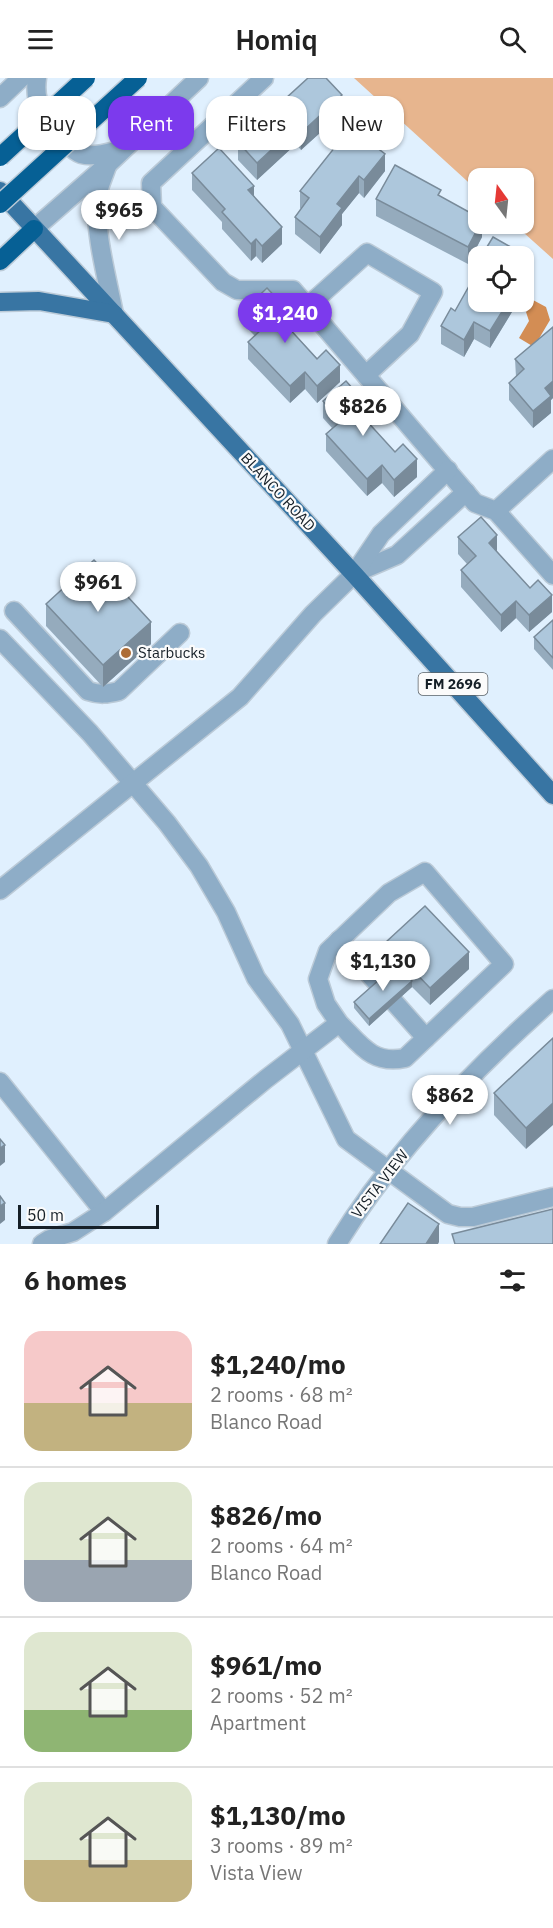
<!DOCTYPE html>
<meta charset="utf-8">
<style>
:root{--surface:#fff;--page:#f2f2f2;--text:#222;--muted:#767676;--line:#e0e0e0;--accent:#7c3aed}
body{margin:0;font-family:"IBM Plex Sans",sans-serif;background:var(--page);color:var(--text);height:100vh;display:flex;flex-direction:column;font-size:22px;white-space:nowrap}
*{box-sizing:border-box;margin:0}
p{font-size:20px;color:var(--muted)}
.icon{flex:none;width:33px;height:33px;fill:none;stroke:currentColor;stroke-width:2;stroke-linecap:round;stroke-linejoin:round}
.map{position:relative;height:1166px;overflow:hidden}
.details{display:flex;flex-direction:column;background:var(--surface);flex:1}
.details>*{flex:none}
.hud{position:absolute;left:18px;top:18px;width:518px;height:54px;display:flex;gap:12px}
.needle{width:39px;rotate:345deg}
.controls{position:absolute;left:468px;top:90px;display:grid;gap:12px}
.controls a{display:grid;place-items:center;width:66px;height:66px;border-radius:12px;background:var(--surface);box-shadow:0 2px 4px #0004;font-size:30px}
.scale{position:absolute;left:18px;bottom:15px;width:141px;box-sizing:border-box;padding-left:6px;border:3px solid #151f27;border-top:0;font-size:16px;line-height:21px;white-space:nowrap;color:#151f27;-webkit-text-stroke:4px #fbfbfb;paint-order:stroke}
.price{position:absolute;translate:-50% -51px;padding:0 14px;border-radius:21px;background:#fff;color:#222;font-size:20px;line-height:39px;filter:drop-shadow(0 2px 3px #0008)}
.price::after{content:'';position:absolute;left:50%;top:36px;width:18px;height:14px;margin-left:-9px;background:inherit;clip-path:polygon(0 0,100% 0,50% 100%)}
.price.active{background:var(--accent);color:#fff}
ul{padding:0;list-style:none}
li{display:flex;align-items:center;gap:18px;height:150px;padding:0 24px}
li+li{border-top:2px solid var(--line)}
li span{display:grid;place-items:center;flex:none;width:168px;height:120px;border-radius:18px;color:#555}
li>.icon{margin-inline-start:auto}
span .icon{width:72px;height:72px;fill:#fffc;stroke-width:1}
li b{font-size:26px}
h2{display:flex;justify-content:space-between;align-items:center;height:72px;padding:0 24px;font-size:26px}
.pill{padding:0 21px;border-radius:18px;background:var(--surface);box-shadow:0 2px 4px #0004;font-size:21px;line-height:54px}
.pill.active{background:var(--accent);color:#fff}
header{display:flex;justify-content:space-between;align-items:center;height:78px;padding:0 24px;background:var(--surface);font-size:27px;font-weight:600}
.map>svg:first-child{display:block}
.green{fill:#e7b58e}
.water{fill:#d38d54}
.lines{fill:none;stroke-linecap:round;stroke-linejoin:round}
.minor-casing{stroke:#bbcad7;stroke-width:21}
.major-casing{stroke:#bbcad7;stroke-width:21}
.highway-casing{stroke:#bbcad7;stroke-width:21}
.minor{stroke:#8eadc7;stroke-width:18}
.major{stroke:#3875a3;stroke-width:18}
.highway{stroke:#066095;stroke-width:18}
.highway-bridge-casing{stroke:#bbcad7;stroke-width:21;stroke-linecap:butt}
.highway-bridge{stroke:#066095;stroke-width:18}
.wall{fill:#95abbd}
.shaded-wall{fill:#798b9a}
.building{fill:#adc7dc;stroke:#798b9a;stroke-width:1.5}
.poi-dot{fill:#ad6c35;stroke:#fbfbfb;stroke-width:2}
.labels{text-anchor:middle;stroke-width:4.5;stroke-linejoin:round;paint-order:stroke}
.shield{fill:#fbfbfb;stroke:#5a6167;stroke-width:1.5}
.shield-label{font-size:14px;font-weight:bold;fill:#151f27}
.street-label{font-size:15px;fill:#151f27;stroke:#fbfbfb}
.poi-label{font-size:15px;fill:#151f27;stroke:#fbfbfb;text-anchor:start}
</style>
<header><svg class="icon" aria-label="menu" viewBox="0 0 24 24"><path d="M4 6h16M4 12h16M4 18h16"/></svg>Homiq<svg class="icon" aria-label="search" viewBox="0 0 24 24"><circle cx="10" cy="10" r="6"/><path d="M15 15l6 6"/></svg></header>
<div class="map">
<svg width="553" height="1166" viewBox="0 0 553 1166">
<rect width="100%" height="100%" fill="#e0f0fe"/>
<polygon class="green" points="354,0 553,0 553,181 514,146 524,146 524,100 478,100 478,113"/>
<polygon class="water" points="533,222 546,229 550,242 534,269 519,260 529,243 526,234"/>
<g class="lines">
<g class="minor-casing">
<g id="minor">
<path d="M37 0C33 27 46 43 64 62 69 67 74 74 81 76 94 80 111 74 123 71"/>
<polyline points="264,0 151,105 152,129 223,204 237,212 293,212 475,425 496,433 553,497"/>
<polyline points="0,20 21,0"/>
<path d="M107 88C104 98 98 109 97 120 95 158 107 199 114 236"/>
<polyline points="34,151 107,87 199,0"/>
<polyline points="307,229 367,175 433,214 410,256 366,297"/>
<polyline points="496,433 553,381"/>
<polyline points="355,495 397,477 466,414"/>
<path d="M14 533 88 613C100 617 107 616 119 613L180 555"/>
<polyline points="0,561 90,655 167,745 199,788 226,834 256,900 290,946 346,1061 448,1136 460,1139 473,1139 553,1119"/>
<polyline points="0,812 240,619 313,536 354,496 381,456 448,392"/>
<polyline points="339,862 426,960"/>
<polyline points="0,1004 104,1134"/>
<path d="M42 1166 50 1161 73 1154 104 1134 266 1001 339 945C360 966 372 987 405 980L504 886 425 794 389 815 328 873 318 901 326 926 339 945"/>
<path d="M337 1166C393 1074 473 992 553 921"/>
</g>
</g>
<g class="major-casing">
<g id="major">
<polyline points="0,113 354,496 553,717"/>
<polyline points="0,224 39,223 114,236"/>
</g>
</g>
<g class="highway-casing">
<polyline id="highway" points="0,183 34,151"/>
</g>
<use href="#minor" class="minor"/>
<use href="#major" class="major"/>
<use href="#highway" class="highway"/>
<g class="highway-bridge-casing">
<g id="highway-bridge">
<polyline points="0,79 86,0"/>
<polyline points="0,126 138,0"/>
</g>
</g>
<use href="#highway-bridge" class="highway-bridge"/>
</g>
<g class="wall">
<polygon points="342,35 301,72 296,66 257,102 238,82 238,64"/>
<polygon points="348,71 385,93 364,120 359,115 342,136 342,147 320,176 295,156 295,139 301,131 300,130 300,113"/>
<polygon points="192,95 254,118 282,166 262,185 256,178 251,183 222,151 222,144 192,112"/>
<polygon points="441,119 482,146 482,159 468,186 376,138 376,121"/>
<polygon points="478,224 518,224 490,270 474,261 464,279 441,266 441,248 455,233"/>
<polygon points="245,231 284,245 340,304 317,325 305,311 290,325 248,281 248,264 255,258 245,248"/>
<polygon points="553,249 553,320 551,322 551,335 533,350 509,322 509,305 516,299 515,281"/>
<polygon points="323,323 362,339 417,399 394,419 382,405 367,418 326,373 326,356 332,350 323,340"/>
<polygon points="458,459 497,474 552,534 529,554 516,540 501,554 461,509 461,492 467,486 458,476"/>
<polygon points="46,526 151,566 103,609 46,548"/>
<polygon points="553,542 553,592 534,571 534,559"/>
<polygon points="386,864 469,891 430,927 412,909 369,948 354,930 354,924 393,889 386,881"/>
<polygon points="553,960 526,1071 494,1037 494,1015"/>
</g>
<g class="shaded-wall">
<polygon points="342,17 342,35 301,72 301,55"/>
<polygon points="296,49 296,66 257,102 257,85"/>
<polygon points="385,76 385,93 364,120 364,102"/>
<polygon points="359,98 359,115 342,136 342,147 320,176 320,159 337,126"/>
<polygon points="254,108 254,125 248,112"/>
<polygon points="480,146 482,146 482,159 468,186 468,169"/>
<polygon points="282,149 282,166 262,185 262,168"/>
<polygon points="256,161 256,178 251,183 251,166"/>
<polygon points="508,224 518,224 490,270 490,253"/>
<polygon points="284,228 284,245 276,236"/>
<polygon points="474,244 474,261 464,279 464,262"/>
<polygon points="340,287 340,304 317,325 317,308"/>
<polygon points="305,294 305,311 290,325 290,308"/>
<polygon points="553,303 553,320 551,322 551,335 533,350 533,333 545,310"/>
<polygon points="362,321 362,338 354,329"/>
<polygon points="417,381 417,399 394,419 394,402"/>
<polygon points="382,387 382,405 367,418 367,401"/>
<polygon points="497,457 497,474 489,465"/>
<polygon points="552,517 552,534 529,554 529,537"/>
<polygon points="516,523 516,540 501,554 501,537"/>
<polygon points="151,544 151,566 103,609 103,587"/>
<polygon points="469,874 469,891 430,927 430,910"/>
<polygon points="412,903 412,909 369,948 369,941"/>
<polygon points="553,1025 553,1047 526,1071 526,1050"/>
<polygon points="5,1067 5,1084 0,1088 0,1070"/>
<polygon points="5,1125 5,1142 0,1146 0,1128"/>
<polygon points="439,1146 439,1164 438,1166 426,1166"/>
</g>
<g class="building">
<polygon points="308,0 326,0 342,17 301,55 296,49 257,85 238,64"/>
<polygon points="359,56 385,76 364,102 359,98 337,126 342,130 320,159 295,139 309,120 300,113 339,64 348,71"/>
<polygon points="219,70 254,108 248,112 282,149 262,168 256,161 251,166 222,134 225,131 192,95"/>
<polygon points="395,87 441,112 438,117 478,139 478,146 480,146 468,169 376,121"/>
<polygon points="493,159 516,172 513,178 484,178 482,177"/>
<polygon points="478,192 478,224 508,224 490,253 474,244 464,262 441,248 451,230 455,233"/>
<polygon points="267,210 284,228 276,236 317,281 326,272 340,287 317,308 305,294 290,308 248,264 263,250 245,231"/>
<polygon points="553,249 553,303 545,310 551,318 533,333 509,305 524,291 515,281"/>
<polygon points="346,303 362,321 354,329 395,374 403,366 417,381 394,402 382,387 367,401 326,356 341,343 323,323"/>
<polygon points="481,439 497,457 489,465 530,510 538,502 552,517 529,537 516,523 501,537 461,492 476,478 458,459"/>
<polygon points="94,482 151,544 103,587 46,526"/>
<polygon points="553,542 553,580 534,559"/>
<polygon points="425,828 469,874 430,910 386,864"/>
<polygon points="397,886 412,903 369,941 354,924"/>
<polygon points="553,960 553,1025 526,1050 494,1015"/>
<polygon points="0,1061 5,1067 0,1070"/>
<polygon points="0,1118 5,1125 0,1128"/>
<polygon points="408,1125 439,1146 426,1166 380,1166"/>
<polygon points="553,1131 553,1166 455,1166 452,1156"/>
</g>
<circle class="poi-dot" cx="126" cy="575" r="6"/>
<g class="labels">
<rect class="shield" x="418.5" y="595" width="69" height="22" rx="4.5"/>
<g class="shield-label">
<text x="453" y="611">FM 2696</text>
</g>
<g class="street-label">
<text transform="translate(278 414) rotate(47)" y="5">BLANCO ROAD</text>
<text transform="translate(380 1106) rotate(-52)" y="5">VISTA VIEW</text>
</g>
<g class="poi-label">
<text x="138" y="580">Starbucks</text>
</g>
</g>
</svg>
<div class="controls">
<a><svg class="needle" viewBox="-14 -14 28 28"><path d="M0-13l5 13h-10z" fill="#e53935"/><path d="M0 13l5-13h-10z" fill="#767676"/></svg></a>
<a><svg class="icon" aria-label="locate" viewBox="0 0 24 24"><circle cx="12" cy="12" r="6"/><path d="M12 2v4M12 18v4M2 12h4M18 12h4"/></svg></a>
</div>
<div class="scale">50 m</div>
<b class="price" style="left:119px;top:163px">$965</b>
<b class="price active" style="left:285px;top:266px">$1,240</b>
<b class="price" style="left:363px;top:359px">$826</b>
<b class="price" style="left:98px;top:535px">$961</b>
<b class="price" style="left:383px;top:914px">$1,130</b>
<b class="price" style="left:450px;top:1048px">$862</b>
<div class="hud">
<a class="pill">Buy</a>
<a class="pill active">Rent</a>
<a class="pill">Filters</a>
<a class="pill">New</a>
</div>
</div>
<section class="details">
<h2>6 homes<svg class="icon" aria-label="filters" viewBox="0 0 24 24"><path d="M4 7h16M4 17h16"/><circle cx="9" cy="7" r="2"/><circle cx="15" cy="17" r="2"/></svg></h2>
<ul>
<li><span style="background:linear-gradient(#f6c9c9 60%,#c2b280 0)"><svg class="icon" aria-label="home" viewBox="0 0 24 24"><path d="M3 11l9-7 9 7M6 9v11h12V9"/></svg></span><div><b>$1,240/mo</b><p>2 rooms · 68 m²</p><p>Blanco Road</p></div></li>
<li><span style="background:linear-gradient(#dfe7d0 65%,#9aa5b1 0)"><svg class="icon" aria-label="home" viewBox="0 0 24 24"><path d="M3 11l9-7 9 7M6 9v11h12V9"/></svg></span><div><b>$826/mo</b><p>2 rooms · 64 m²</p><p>Blanco Road</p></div></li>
<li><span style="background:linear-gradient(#dfe7d0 65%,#8fb573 0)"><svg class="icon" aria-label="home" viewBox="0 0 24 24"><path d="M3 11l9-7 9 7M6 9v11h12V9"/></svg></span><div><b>$961/mo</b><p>2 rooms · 52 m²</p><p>Apartment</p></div></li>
<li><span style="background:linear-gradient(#dfe7d0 65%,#c2b280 0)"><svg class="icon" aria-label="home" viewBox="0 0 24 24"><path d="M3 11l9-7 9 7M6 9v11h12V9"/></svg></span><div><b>$1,130/mo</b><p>3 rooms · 89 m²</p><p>Vista View</p></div></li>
</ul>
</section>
